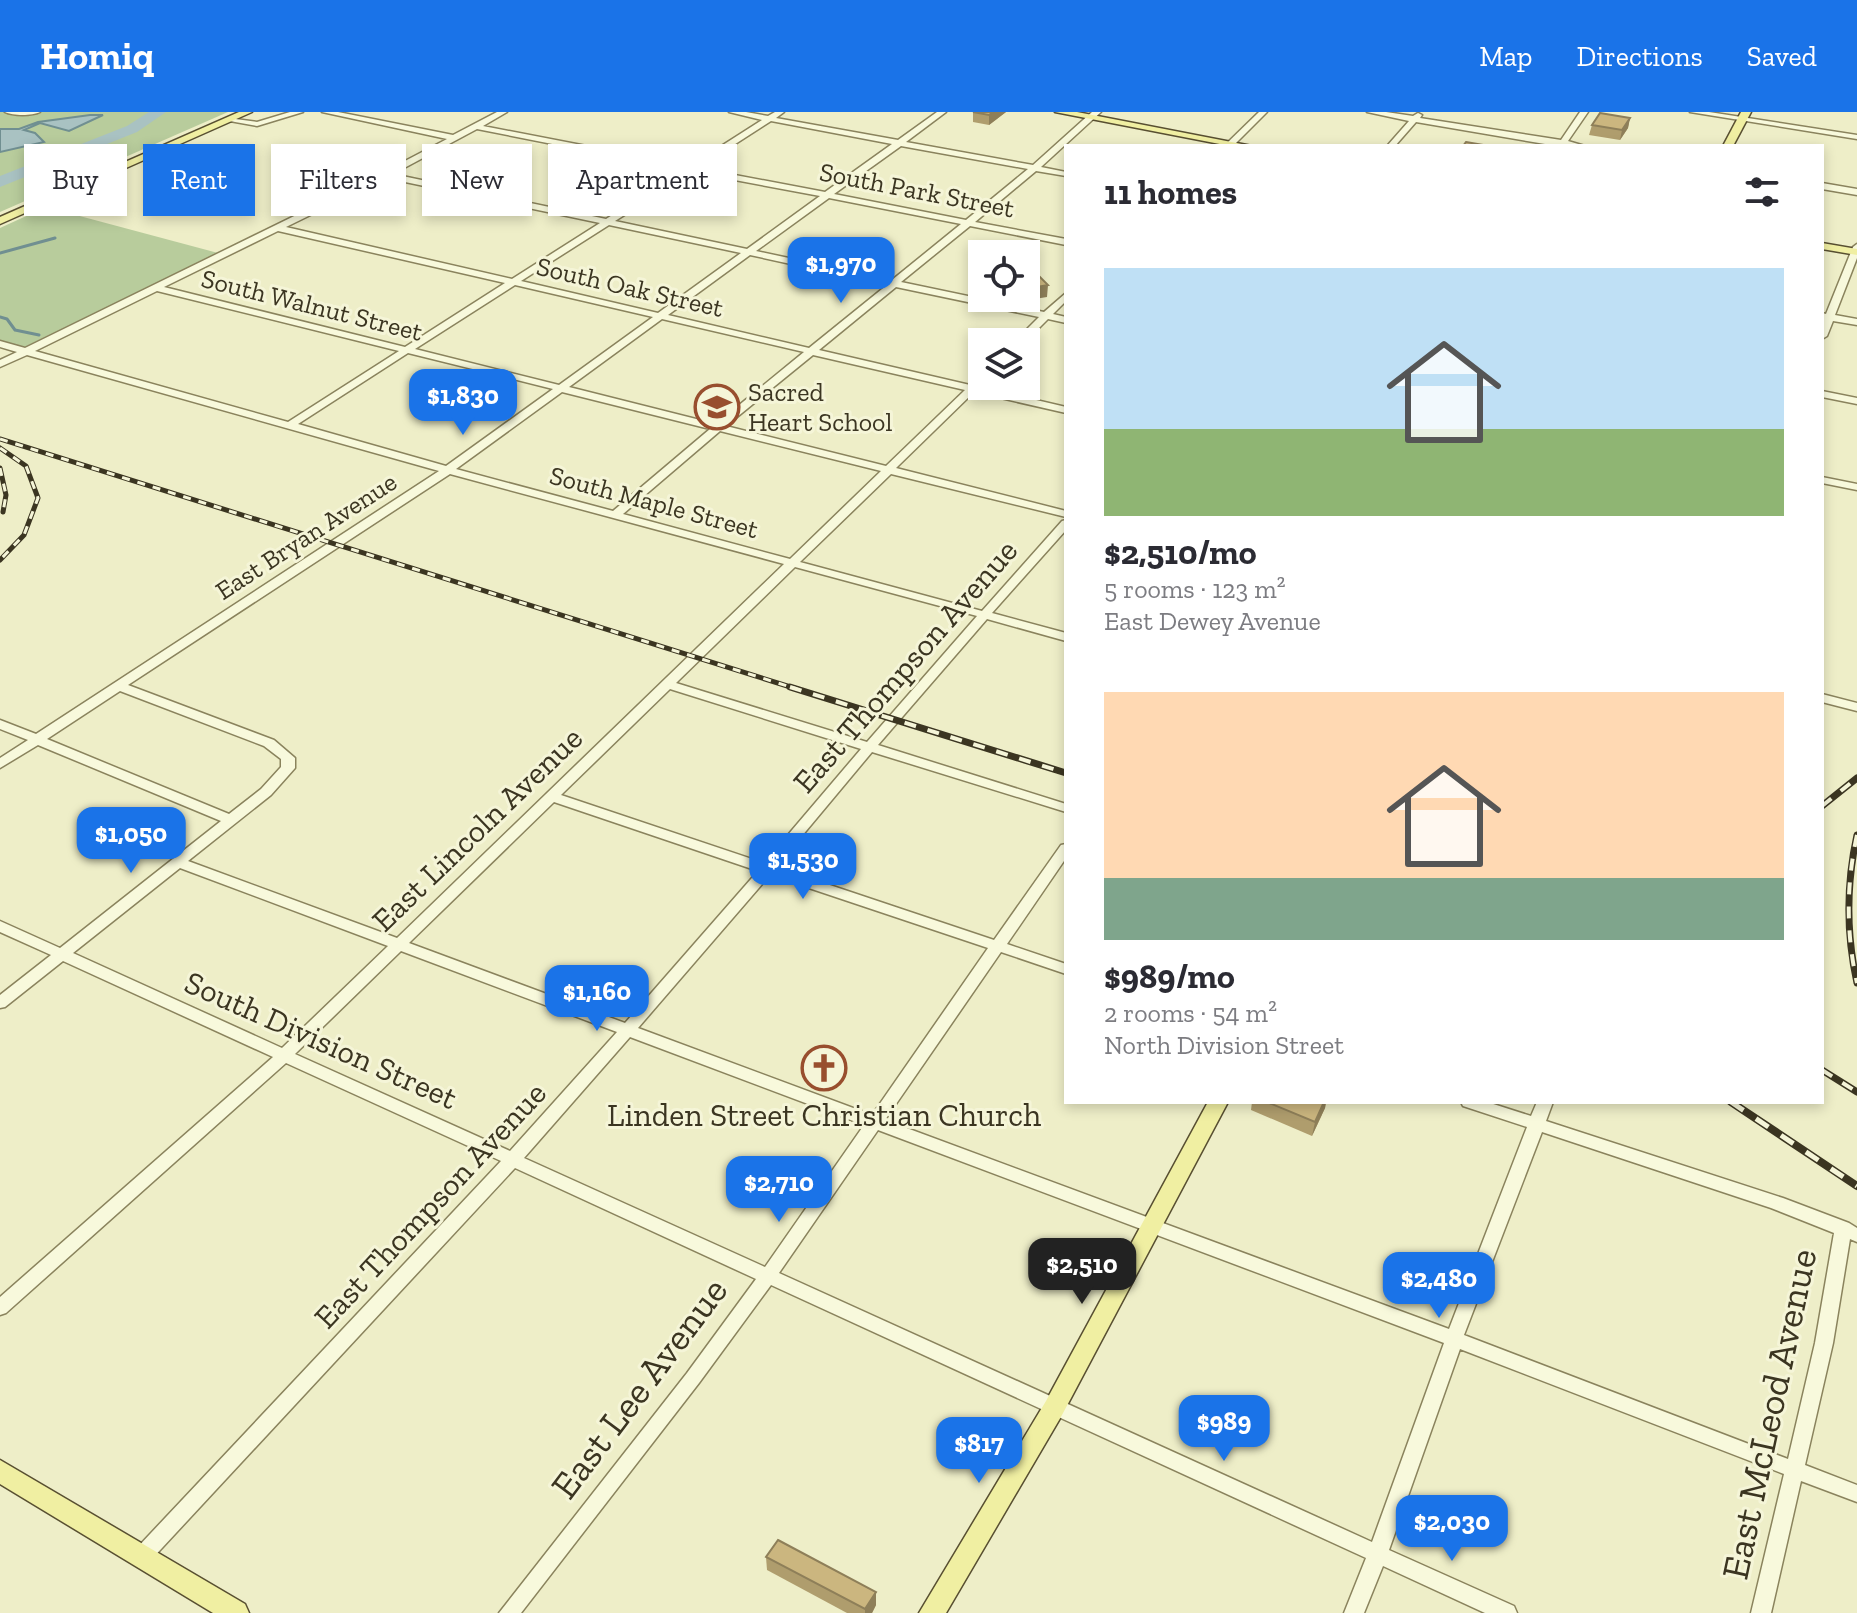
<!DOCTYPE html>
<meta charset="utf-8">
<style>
:root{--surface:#fff;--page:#f2f2f3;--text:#2b2b33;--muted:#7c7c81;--accent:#1a73e8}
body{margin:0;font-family:"Zilla Slab",serif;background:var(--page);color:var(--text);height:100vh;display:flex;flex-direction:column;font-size:30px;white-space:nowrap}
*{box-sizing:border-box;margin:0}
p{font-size:26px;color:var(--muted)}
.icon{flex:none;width:44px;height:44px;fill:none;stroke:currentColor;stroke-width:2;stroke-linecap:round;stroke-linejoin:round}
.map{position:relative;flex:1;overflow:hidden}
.sheet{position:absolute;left:1064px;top:32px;width:760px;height:960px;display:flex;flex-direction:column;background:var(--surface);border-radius:0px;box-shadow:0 4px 12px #0003}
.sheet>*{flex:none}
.top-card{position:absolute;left:24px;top:32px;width:760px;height:72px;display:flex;gap:16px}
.fabs{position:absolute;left:968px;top:128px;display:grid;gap:16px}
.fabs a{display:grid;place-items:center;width:72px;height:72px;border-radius:0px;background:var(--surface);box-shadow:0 4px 12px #0003;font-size:40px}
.price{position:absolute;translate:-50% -68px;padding:0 18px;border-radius:16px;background:var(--accent);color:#fff;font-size:26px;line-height:52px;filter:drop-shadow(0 2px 4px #0008)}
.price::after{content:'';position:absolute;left:50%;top:48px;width:24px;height:18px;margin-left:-12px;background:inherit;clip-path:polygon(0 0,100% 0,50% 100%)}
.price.active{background:#222;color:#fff}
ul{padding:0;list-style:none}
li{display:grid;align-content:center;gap:16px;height:424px;padding:0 40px}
li span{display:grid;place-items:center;height:248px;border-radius:0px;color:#555}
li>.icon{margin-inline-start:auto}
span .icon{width:144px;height:144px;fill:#fffc;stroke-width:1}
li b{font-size:34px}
h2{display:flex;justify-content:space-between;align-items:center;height:96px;padding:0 40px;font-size:34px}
.tag{padding:0 28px;border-radius:0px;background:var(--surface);box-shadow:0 4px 12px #0003;font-size:28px;line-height:72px}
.tag.active{background:var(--accent);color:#fff}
header{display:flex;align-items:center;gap:48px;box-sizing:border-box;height:112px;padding:0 40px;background:var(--accent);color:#fff}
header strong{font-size:38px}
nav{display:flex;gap:44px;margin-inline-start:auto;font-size:28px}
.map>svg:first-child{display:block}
.green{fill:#b8cc9c}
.water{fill:#a9c2c2;stroke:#708f91;stroke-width:2}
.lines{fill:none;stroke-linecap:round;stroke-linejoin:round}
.stream{stroke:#708f91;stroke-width:3}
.river{fill:#a9c2c2;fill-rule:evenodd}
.minor-casing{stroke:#8a835d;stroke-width:3}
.major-casing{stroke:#584f31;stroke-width:3}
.minor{fill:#f8f9dc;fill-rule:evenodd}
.major{fill:#f0efa2;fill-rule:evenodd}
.rail-far2-casing{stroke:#3b3521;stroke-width:5}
.rail-far1-casing{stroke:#3b3521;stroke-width:7}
.rail-casing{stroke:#3b3521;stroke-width:8}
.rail-far2{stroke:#f5f5d8;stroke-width:3;stroke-dasharray:8;stroke-linecap:butt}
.rail-far1{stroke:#f5f5d8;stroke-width:4;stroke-dasharray:12;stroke-linecap:butt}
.rail{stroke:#f5f5d8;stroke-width:5;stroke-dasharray:15;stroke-linecap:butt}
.wall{fill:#af9d6d}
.shaded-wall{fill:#8e7f59}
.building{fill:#cbb67f;stroke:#8e7f59;stroke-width:2}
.labels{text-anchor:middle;stroke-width:6;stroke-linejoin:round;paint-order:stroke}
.far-street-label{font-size:26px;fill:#3b3521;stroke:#f5f5d8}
.far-poi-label{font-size:26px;fill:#3b3521;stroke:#f5f5d8;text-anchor:start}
.street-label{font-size:32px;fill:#3b3521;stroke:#f5f5d8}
.poi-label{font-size:32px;fill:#3b3521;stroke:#f5f5d8}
.near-street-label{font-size:38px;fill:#3b3521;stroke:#f5f5d8}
</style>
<header>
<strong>Homiq</strong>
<nav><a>Map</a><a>Directions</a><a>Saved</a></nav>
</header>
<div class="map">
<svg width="1857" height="1501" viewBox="0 0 1857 1501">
<rect width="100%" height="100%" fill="#eeeec8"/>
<g class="green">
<polygon points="0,0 228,0 0,100"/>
<polygon points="46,95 218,141 25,235 0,229 0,116"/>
</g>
<polygon class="water" points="90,3 103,3 69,19 40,11 24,18 35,21 44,30 0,40 0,17 19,17 38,10"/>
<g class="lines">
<g class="stream">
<polyline points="0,141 55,126"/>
<polyline points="0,205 7,207 15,218 39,223"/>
</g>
<polygon class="river" points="149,0 166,0 137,20 0,75 0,64 127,14"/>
<g class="minor-casing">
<g id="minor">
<path d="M5 0H40C32 4 13 4 5 0Z"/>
<polygon points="290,0 303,0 257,14 224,8 228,6 257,10"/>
<path d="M322 0H338L453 23 497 0H507L483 14 690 54 762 8 729 0H746L768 4 775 0H784L776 6 898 28 937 0H946L906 30 1033 53 1092 0H1101L1041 55 1066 60V64L1036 59 975 110 1066 127V133L970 114 901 170 1044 200 1066 181V189L1053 202 1066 205V211L1048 207 1025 230H1014L1039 205 896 175 819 238 970 273 982 264V273L980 275 1066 295V301L974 280 896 356 1066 399V405L891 362 800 450 982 499 1062 409 1066 408V418L992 501 1066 521V529L987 507 878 633 1066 692V700L872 640 776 755 994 828 1061 733 1066 732V746L1007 832 1066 852V862L1001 840 885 1008 1449 1217 1527 1015 1463 994 1461 990H1487L1531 1004 1537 990H1553L1546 1009 1783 1086 1849 1111 1857 1116V1130L1850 1127 1833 1231 1805 1353 1857 1373V1390L1801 1369 1771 1501H1751L1784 1362 1460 1237 1389 1438 1514 1494 1517 1501H1485L1383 1454 1364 1501H1344L1366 1446 771 1173 699 1271 521 1501H499L687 1261 756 1167 515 1056 149 1450 142 1453 135 1450 132 1444 135 1438 501 1049 286 951 6 1201 0 1203V1185L273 945 63 849 5 895 0 896V883L51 843 0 820V809L60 836 221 709 38 633 0 656V646L28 628 0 617V608L36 622 439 359 27 243 0 255V248L17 240 0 235V229L25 236 382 61 447 27ZM771 9 892 32 825 80 698 56ZM477 17 684 58 606 107 393 62ZM901 34 1028 57 966 108 834 82ZM692 60 820 84 747 137 615 109ZM386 66 600 111 512 167 286 115ZM829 86 961 112 892 168 756 139ZM609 113 741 141 658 201 521 169ZM278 119 505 171 405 235 164 175ZM750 143 887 173 809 236 668 203ZM515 173 653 205 559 273 415 237ZM157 179 399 239 288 310 35 239ZM662 207 804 240 716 312 569 275ZM408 241 553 277 446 354 298 312ZM813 243 965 278 886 354 726 314ZM562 280 710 317 613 399 456 357ZM720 319 881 359 790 447 623 402ZM450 362 784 452 397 826 188 749 271 683 295 656V646L274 628 128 573ZM795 455 977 504 867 630 676 571ZM670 577 861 637 764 751 561 683ZM120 579 264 634 281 647V655L261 677 229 702 47 627ZM554 690 758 759 625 911 409 831ZM180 756 388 834 282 936 73 841ZM770 763 988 836 872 1003 638 916ZM401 839 617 920 510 1039 295 942ZM630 925 864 1013 765 1155 524 1046ZM878 1018 1444 1231 1372 1430 779 1161ZM1542 1020 1771 1096 1834 1121 1815 1231 1788 1347 1464 1223Z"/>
<polygon points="1259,0 1267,0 1233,34 1224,34"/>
<polygon points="1367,0 1386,0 1413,4 1418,1 1422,3 1420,6 1561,28 1580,0 1588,0 1568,29 1585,34 1557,34 1416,10 1395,34 1387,34 1409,9"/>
<polygon points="1690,0 1709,0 1857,23 1857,27"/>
<polygon points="1822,71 1857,77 1857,83 1822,77"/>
<polygon points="1857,132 1857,146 1835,203 1857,207 1857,213 1833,209 1827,224 1822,227 1824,207 1822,201 1826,202 1853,135"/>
<polygon points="1822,279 1857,286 1857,292 1822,285"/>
<polygon points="1822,365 1857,372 1857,378 1822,371"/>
<polygon points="1822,582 1857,591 1857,599 1822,590"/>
</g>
</g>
<g class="major-casing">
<g id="major">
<polygon points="239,0 252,0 0,112 0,105"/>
<polygon points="1055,0 1077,0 1252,34 1230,34"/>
<polygon points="1741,0 1751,0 1733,34 1723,34"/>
<polygon points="1822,131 1857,137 1857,143 1822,137"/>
<polygon points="1208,990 1228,990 1062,1303 946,1501 919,1501 1046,1289"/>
<polygon points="0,1348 245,1492 249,1501 213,1501 0,1372"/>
</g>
</g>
<use href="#minor" class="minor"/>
<use href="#major" class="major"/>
<g class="rail-far2-casing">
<g id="rail-far2">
<polyline points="0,327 797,577"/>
<polyline points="0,336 26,354 38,386 24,423 0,448"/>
<polyline points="0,356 6,383 3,400"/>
</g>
</g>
<g class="rail-far1-casing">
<g id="rail-far1">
<polyline points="790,575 1066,661"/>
<polyline points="1822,694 1857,666"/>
<path d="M1857 723C1846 773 1846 821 1857 871"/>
<polyline points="1822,958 1857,980"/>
</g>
</g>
<g class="rail-casing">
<polyline id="rail" points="1731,990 1857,1074"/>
</g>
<use href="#rail-far2" class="rail-far2"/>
<use href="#rail-far1" class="rail-far1"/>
<use href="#rail" class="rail"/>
</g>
<g class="wall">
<polygon points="973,0 1006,0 989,13 973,10"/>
<polygon points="1630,6 1628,16 1620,28 1589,23 1592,13"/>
<polygon points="1252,990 1326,990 1325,996 1312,1024 1251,998"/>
<polygon points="766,1445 876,1480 876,1493 872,1501 847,1501 767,1458"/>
</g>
<g class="shaded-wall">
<polygon points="993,0 1006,0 989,13 989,3"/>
<polygon points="1630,6 1628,16 1620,28 1622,18"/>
<polygon points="1048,173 1047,185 1022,189 1022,186 1026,186 1026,177"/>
<polygon points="1324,990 1326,990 1325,996 1312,1024 1315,1010"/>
<polygon points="876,1480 876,1493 872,1501 865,1501 865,1497"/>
</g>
<g class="building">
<polygon points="973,0 993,0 989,3"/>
<polygon points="1600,1 1630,6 1622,18 1592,13"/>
<polygon points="1466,30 1489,34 1463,34"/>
<polygon points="1026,151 1048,173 1026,177"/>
<polygon points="1267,990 1324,990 1315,1010"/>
<polygon points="778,1428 876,1480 865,1497 766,1445"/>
</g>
<defs>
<g id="school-ring" transform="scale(2.3)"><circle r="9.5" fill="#f5f5d8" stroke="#984e2e" stroke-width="1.5"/><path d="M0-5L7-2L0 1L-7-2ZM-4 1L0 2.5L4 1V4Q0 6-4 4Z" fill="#984e2e"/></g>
<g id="church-ring" transform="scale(2.3)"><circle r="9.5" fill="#f5f5d8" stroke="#984e2e" stroke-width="1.5"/><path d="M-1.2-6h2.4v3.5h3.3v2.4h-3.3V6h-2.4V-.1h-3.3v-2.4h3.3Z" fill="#984e2e"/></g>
</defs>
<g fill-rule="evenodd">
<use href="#school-ring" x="717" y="295"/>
<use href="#church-ring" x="824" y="956"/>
</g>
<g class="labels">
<g class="far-street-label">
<text transform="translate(917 78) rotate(11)" y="9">South Park Street</text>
<text transform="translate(630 175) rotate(13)" y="9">South Oak Street</text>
<text transform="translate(312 193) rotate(14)" y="9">South Walnut Street</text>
<text transform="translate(654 390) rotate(15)" y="9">South Maple Street</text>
<text transform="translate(306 424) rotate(-33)" y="9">East Bryan Avenue</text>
</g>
<g class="far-poi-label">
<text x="748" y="289">Sacred<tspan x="748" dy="30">Heart School</tspan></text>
</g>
<g class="street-label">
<text transform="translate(905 554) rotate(-49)" y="11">East Thompson Avenue</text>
<text transform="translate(477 717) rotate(-44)" y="11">East Lincoln Avenue</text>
<text transform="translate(321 928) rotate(24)" y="11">South Division Street</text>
<text transform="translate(430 1093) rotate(-47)" y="11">East Thompson Avenue</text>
</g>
<g class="poi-label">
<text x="824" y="1014">Linden Street Christian Church</text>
</g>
<g class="near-street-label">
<text transform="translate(639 1276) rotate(-53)" y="13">East Lee Avenue</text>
<text transform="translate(1769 1302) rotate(-78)" y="13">East McLeod Avenue</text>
</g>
</g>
</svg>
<div class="fabs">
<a><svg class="icon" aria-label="locate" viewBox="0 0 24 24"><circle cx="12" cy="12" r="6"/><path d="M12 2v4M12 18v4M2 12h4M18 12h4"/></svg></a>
<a><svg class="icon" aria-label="layers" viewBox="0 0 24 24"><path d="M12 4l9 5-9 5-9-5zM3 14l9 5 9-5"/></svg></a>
</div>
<b class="price" style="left:841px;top:193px">$1,970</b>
<b class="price" style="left:463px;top:325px">$1,830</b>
<b class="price" style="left:131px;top:763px">$1,050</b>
<b class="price" style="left:803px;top:789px">$1,530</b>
<b class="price" style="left:597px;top:921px">$1,160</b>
<b class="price" style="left:779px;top:1112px">$2,710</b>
<b class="price active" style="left:1082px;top:1194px">$2,510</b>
<b class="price" style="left:1439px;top:1208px">$2,480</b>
<b class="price" style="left:1224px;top:1351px">$989</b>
<b class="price" style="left:979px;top:1373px">$817</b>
<b class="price" style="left:1452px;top:1451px">$2,030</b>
<div class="top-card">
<a class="tag">Buy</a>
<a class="tag active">Rent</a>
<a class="tag">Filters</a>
<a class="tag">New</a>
<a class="tag">Apartment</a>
</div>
<section class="sheet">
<h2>11 homes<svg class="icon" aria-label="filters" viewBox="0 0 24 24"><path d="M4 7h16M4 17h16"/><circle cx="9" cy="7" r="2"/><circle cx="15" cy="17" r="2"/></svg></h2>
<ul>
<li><span style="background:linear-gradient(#bfe0f5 65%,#8fb573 0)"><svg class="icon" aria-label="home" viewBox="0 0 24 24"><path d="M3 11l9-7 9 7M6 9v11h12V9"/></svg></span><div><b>$2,510/mo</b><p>5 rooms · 123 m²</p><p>East Dewey Avenue</p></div></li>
<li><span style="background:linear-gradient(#ffd9b3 75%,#7fa58c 0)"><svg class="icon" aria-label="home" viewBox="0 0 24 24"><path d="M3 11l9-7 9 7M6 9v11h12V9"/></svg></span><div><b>$989/mo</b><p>2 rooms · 54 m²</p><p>North Division Street</p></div></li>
</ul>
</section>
</div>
